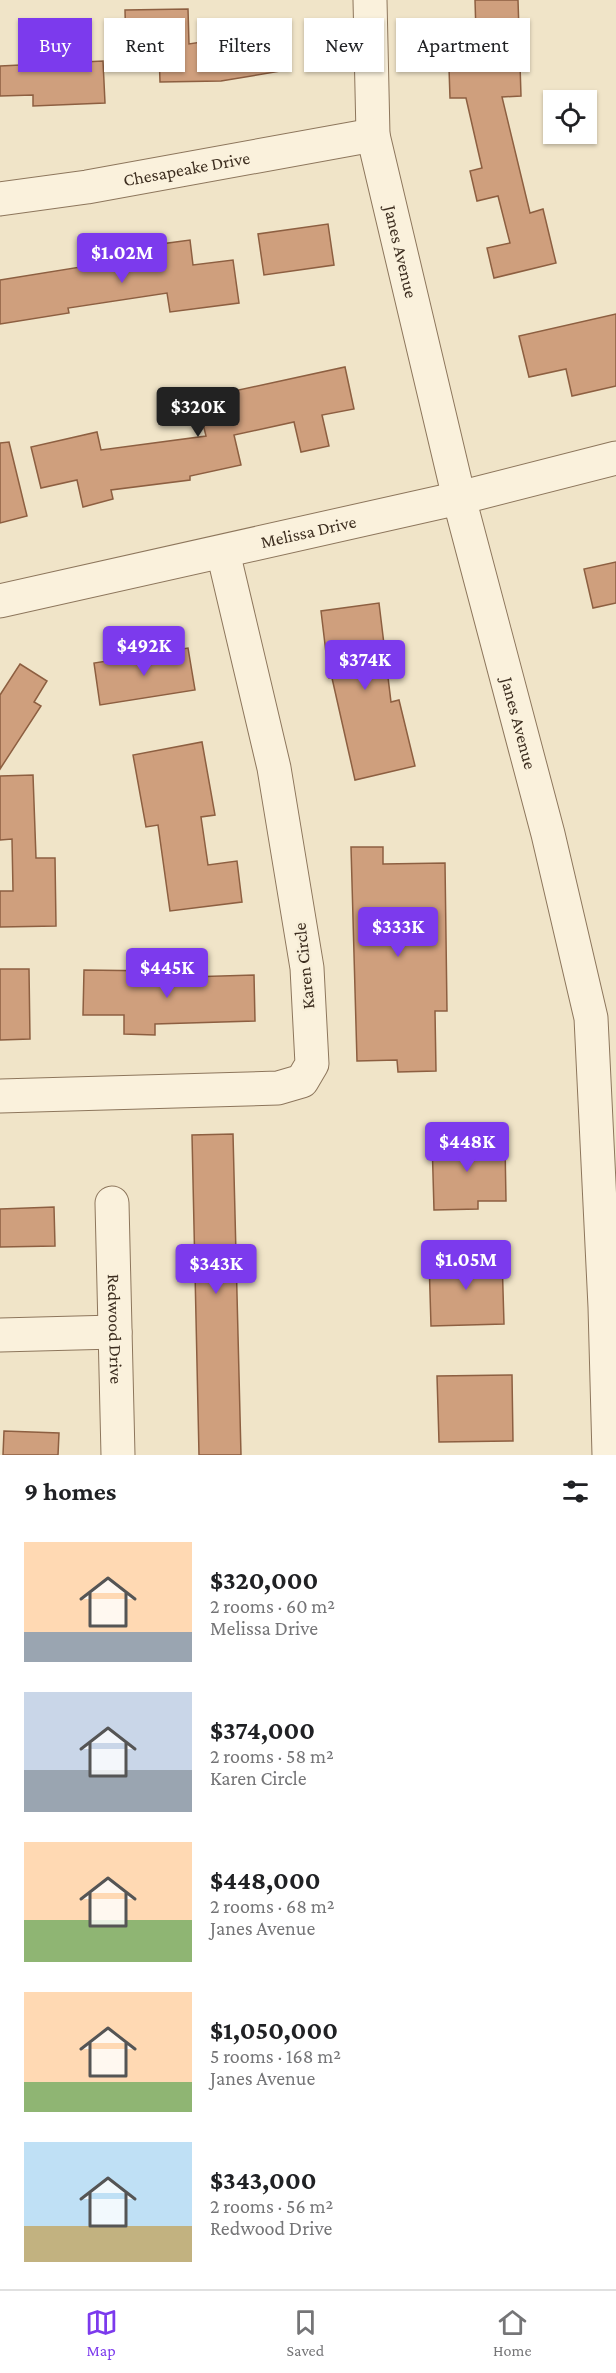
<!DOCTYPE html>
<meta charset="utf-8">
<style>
:root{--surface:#fff;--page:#f2f2f2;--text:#202124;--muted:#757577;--line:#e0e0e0;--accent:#7c3aed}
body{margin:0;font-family:"Crimson Pro",serif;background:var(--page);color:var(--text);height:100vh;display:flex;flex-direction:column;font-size:22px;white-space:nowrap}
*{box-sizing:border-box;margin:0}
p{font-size:20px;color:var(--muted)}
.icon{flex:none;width:33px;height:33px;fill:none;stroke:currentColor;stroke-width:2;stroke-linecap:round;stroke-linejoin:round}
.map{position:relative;height:1455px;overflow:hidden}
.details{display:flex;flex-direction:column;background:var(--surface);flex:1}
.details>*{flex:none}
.guide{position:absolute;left:18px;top:18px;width:580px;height:54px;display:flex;gap:12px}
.fabs{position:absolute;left:543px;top:90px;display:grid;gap:12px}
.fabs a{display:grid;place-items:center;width:54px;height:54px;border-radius:0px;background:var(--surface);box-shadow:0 2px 4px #0004;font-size:30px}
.price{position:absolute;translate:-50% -51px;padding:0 14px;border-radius:6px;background:var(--accent);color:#fff;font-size:20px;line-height:39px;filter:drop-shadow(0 2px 3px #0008)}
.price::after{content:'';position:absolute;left:50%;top:36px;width:18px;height:14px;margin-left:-9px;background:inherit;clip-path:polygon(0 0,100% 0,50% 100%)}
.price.active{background:#222;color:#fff}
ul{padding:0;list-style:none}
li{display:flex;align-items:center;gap:18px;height:150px;padding:0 24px}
li span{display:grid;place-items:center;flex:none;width:168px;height:120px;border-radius:0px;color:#555}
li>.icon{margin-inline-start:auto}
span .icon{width:72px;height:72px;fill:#fffc;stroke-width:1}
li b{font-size:26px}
h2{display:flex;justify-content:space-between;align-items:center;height:72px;padding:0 24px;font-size:26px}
.pill{padding:0 21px;border-radius:0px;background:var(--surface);box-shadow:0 2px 4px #0004;font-size:21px;line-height:54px}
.pill.active{background:var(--accent);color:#fff}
.dock{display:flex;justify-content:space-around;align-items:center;height:84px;border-top:2px solid var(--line);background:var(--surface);font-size:16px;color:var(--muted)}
.dock a{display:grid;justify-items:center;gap:3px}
.dock .active{color:var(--accent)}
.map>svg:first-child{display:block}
.building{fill:#cf9f7d;stroke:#8d5f41;stroke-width:1.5}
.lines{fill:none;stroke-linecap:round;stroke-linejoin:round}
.minor-casing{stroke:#8d765c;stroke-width:35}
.minor{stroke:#faf1dc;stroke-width:33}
.labels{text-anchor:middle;stroke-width:5;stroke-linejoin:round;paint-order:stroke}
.street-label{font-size:18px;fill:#3d2e20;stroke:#f7eed8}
</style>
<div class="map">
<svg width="616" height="1455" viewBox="0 0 616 1455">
<rect width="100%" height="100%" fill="#f0e4c8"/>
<g class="building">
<polygon points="475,0 518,0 521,96 502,97 530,213 543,209 556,263 494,278 487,248 510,243 498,196 477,201 470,171 482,168 466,98 450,98 449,68 477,67"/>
<polygon points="188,9 189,44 274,31 281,71 221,81 160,82 159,51 126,52 125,10"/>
<polygon points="103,61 105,103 33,106 33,95 0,96 0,66"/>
<polygon points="328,224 334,265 264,275 258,234"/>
<polygon points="190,240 193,265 233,260 239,303 170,312 167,293 68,308 69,313 0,324 0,280 81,267 80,260 161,248 161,244"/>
<polygon points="616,314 616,386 572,396 566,369 529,377 519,336"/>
<polygon points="345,367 354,409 322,415 329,446 301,452 294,422 234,435 241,465 190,476 190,480 111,490 113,499 83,507 77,480 41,488 31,447 97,432 101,450 206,436 197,399"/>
<polygon points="9,442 27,516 0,523 0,443"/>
<polygon points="616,562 616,603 593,608 584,569"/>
<polygon points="379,603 391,702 399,700 415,766 355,780 332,678 329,678 321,611"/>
<polygon points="188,648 195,690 100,705 94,663"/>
<polygon points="20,664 47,681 34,702 41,706 0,769 0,695"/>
<polygon points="202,742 215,815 201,817 208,865 237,861 242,902 170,911 158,825 146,827 133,755"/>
<polygon points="33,775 36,858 55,858 56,926 0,927 0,891 13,891 12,839 0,840 0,776"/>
<polygon points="351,847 383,847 383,864 445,863 447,1011 435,1011 436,1071 398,1072 397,1060 357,1061"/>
<polygon points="0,969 29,969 30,1039 0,1040"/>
<polygon points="84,970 156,971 155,978 254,975 255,1021 155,1024 155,1035 124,1034 124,1015 83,1015"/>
<polygon points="233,1134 241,1455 199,1455 192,1135"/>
<polygon points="476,1137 476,1145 505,1144 506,1201 478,1201 478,1209 434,1210 432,1139"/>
<polygon points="54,1207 55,1246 0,1247 0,1209"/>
<polygon points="502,1257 504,1324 431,1326 429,1259"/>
<polygon points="512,1375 513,1441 439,1442 437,1376"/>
<polygon points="4,1431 59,1433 58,1455 3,1455"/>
</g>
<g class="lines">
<g class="minor-casing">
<g id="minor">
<path id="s1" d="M370 0 373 135 459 498 548 834 591 1018 605 1307 609 1455"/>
<path id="s2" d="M0 199 87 187 373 135"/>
<path id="s3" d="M0 601 459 498 616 458"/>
<polyline points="0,1096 278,1088 302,1081 312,1064 307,968 274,768 223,552"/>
<path id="s4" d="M112 1203 118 1455"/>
<polyline points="0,1335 115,1332"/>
</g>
</g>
<use href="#minor" class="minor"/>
</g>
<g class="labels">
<g class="street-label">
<text dy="6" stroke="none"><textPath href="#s2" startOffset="189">Chesapeake Drive</textPath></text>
<text dy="6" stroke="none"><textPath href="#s1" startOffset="255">Janes Avenue</textPath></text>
<text dy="6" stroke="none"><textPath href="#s3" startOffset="316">Melissa Drive</textPath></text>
<text dy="6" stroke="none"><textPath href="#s1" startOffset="741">Janes Avenue</textPath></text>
<text transform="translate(304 966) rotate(-96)" y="6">Karen Circle</text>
<text dy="6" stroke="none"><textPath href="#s4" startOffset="126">Redwood Drive</textPath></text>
</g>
</g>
</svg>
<div class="fabs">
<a><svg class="icon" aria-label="locate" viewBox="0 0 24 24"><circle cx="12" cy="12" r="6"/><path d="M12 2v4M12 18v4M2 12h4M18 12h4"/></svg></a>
</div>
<b class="price" style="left:122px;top:284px">$1.02M</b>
<b class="price active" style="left:198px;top:438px">$320K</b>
<b class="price" style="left:144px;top:677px">$492K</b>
<b class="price" style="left:365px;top:691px">$374K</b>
<b class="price" style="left:398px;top:958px">$333K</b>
<b class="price" style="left:167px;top:999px">$445K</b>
<b class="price" style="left:467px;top:1173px">$448K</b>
<b class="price" style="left:466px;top:1291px">$1.05M</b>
<b class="price" style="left:216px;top:1295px">$343K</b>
<div class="guide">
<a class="pill active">Buy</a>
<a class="pill">Rent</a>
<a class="pill">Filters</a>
<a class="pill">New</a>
<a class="pill">Apartment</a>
</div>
</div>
<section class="details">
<h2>9 homes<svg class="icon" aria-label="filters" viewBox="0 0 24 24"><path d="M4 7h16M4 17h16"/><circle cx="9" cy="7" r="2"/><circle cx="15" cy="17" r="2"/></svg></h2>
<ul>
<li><span style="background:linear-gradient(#ffd9b3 75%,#9aa5b1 0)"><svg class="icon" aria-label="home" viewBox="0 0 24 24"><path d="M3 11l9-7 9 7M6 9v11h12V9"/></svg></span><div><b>$320,000</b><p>2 rooms · 60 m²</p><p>Melissa Drive</p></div></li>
<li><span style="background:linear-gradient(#c9d6e8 65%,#9aa5b1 0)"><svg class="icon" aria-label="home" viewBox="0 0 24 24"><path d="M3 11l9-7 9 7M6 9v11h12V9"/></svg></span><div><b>$374,000</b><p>2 rooms · 58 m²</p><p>Karen Circle</p></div></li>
<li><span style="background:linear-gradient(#ffd9b3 65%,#8fb573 0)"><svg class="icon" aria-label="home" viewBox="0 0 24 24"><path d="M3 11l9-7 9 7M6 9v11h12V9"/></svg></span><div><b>$448,000</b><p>2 rooms · 68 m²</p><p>Janes Avenue</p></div></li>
<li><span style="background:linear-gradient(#ffd9b3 75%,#8fb573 0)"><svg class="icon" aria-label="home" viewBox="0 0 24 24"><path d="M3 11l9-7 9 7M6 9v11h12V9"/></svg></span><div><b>$1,050,000</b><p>5 rooms · 168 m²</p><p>Janes Avenue</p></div></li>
<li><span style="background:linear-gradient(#bfe0f5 70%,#c2b280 0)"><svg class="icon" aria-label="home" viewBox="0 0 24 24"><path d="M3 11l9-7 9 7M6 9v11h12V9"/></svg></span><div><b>$343,000</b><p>2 rooms · 56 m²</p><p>Redwood Drive</p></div></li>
</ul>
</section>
<nav class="dock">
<a class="active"><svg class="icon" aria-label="map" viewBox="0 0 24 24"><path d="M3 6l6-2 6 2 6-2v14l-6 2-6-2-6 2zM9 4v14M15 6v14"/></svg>Map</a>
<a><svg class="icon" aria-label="saved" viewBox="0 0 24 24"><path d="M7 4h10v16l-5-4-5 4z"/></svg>Saved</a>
<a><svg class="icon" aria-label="home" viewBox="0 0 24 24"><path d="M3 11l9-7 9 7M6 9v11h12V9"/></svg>Home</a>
</nav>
